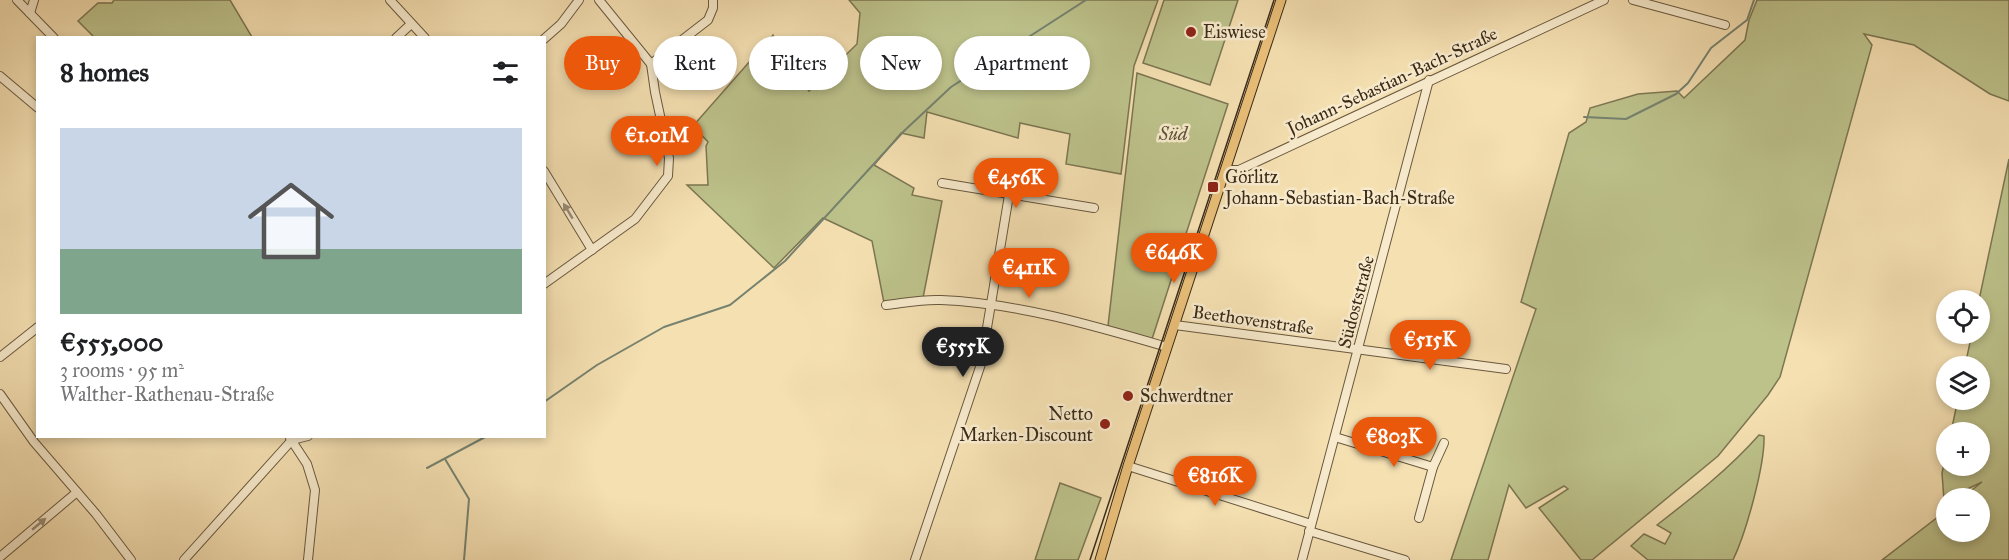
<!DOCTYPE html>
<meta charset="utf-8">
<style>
:root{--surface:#fff;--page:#f6f6f6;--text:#202124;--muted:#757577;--accent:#ea580c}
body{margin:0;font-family:"IM FELL Great Primer",serif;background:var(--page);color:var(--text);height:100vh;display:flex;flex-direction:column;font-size:22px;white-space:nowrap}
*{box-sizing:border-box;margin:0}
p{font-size:20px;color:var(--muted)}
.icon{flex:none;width:33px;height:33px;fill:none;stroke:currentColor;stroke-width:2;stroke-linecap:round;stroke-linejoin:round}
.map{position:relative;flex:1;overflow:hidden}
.side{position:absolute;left:36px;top:36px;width:510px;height:402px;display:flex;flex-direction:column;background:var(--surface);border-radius:0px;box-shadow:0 3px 9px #0003}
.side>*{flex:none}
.banner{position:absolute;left:564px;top:36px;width:570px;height:54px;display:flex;gap:12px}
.fabs{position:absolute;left:1936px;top:290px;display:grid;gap:12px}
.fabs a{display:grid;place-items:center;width:54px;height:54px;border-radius:50%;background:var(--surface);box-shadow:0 3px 9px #0003;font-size:30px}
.price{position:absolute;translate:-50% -51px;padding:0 14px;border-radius:21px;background:var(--accent);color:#fff;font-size:20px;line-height:39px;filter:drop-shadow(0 2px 3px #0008)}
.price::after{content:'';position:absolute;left:50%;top:36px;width:18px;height:14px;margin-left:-9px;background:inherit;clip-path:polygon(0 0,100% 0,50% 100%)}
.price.on{background:#222;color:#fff}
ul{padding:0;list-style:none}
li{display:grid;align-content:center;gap:12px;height:318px;padding:0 24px}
li span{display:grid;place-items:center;height:186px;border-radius:0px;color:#555}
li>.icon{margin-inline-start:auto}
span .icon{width:108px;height:108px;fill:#fffc;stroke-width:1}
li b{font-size:26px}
h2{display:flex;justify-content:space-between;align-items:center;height:72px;padding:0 24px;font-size:26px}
.chip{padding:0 21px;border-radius:27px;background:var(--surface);box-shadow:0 3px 9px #0003;font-size:21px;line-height:54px}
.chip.on{background:var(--accent);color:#fff}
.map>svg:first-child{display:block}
.green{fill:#bdc28b;stroke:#7c7652;stroke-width:1.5}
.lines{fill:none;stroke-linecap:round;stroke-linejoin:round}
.stream{stroke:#75826f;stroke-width:2}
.minor-casing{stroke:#69583e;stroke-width:10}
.major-casing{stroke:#3a2a18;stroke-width:11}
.minor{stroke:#f8ebcd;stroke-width:8}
.major{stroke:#eac079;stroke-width:9}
.tram{stroke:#3a2a18;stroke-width:1.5}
.oneway{fill:#998a72}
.poi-dot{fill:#8f2418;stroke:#f8ebcd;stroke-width:2}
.labels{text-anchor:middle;stroke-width:5;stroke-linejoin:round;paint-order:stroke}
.poi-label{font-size:18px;fill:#3a2a18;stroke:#f8ebcd;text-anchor:start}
.street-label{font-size:18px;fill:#3a2a18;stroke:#f8ebcd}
.park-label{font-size:18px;font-style:italic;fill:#5b5035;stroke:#f8ebcd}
</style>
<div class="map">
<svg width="2009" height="560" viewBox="0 0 2009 560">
<rect width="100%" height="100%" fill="#f5e0b2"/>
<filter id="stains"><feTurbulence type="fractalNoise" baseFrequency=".00333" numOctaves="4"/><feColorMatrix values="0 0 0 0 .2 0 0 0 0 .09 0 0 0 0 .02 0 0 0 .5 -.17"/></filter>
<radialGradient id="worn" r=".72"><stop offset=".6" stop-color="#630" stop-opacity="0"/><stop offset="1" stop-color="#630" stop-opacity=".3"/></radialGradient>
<g class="green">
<polygon points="114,0 230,0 252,37 94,37 78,21 98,3 112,3"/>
<polygon points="849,0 1158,0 1134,66 1121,174 1066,164 1070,134 1020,123 1018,138 927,112 924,138 901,133 874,165 914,188 912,195 942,201 923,298 884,303 872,241 823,218 774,268 687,185 708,185 706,146 708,142 693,126 773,35 784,58 809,91 857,44 860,13"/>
<polygon points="1164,0 1238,0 1210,85 1143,63"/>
<polygon points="1757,0 2009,0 2009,101 1990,94 1914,45 1864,34 1872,45 1780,377 1768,395 1718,456 1592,560 1581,560 1539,508 1568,489 1564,486 1526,508 1509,485 1488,560 1451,560 1536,309 1521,302 1569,133 1586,122 1590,108 1638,94 1677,91 1684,98 1745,40 1749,20"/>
<polygon points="1137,73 1228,104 1152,339 1108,326"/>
<polygon points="2009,159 2009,560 1882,560 1947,510 1947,531 1980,531 1980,498 1962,498 1982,482 1944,500 1942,473 1947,450 1947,465 1980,465 1980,432 1951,432 1958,399 1980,399 1980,366 1965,366 1972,333 1980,333 1979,300"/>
<path d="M1759 435 1764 436C1765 465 1746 533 1733 560H1648L1631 546 1644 534 1665 544 1671 533 1657 525C1693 497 1729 469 1759 435Z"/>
<polygon points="1060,483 1101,498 1078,560 1035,560"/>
</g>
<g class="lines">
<g class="stream">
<polyline points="1584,117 1626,119 1676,94 1688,83 1711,48 1747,20 1754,0"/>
<polyline points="544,402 597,365 664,327 730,305 785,261 904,131 951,87 1086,0"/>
<polyline points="445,459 469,499 464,560"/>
<polyline points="427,468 487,436"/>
</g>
<g class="minor-casing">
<g id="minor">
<polyline points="17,0 54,38"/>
<polyline points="390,0 425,38"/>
<polyline points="599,0 651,64"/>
<polyline points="1633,0 1725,25"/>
<polyline points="30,13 34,0"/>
<polyline points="396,38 411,24"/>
<polyline points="544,39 561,24 579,0"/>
<polyline points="651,64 708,20 713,8 713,0"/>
<polyline points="0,76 38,108"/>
<polyline points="1226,170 1239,170 1604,0"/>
<polyline points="544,171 592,250"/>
<polyline points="942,183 1094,208"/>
<polyline points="544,284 635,219 668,176 669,158 655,92 651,64"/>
<path d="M886 305C904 303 923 299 941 300 1017 303 1095 326 1167 347"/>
<polyline points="1175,325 1506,369"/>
<polyline points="0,357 38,327"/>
<polyline points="0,394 34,442 96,514 131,560"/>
<polyline points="1335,437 1433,467 1419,518"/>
<polyline points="290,438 307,464 315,490 308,560"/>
<polyline points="1128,466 1311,524"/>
<polyline points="1433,467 1444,443"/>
<polyline points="1309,531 1405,560"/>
<polyline points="0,557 77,492"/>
<polyline points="184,560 292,440 308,436"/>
<polyline points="915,560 981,364 1009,195"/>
<polyline points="1302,560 1429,80"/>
</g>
</g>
<g class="major-casing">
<polyline id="major" points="1100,560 1128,466 1281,0"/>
</g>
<use href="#minor" class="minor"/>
<use href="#major" class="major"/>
<polyline class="tram" points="1090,560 1274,0"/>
</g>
<defs><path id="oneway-solid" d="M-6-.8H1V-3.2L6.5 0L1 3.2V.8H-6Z" transform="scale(1.5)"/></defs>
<g class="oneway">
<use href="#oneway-solid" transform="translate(568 211) rotate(-121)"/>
<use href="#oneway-solid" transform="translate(39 524) rotate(-40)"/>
</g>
<g class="poi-dot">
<circle cx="1191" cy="32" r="6"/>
<rect x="1207" y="181" width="12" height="12" rx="3"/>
<circle cx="1128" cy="396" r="6"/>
<circle cx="1105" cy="424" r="6"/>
</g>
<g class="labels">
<g class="poi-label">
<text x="1203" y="38">Eiswiese</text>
<text x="1225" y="183">Görlitz<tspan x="1225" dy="21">Johann-Sebastian-Bach-Straße</tspan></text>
<text x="1140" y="402">Schwerdtner</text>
<text x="1093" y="420" text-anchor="end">Netto<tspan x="1093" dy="21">Marken-Discount</tspan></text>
</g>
<g class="street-label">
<text transform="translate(1392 81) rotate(-25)" y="6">Johann-Sebastian-Bach-Straße</text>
<text transform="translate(1356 302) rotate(-75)" y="6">Südoststraße</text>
<text transform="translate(1253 320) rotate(8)" y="6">Beethovenstraße</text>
</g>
<g class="park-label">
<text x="1173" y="140">Süd</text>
</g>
</g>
<rect width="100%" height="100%" filter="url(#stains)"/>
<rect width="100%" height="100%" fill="url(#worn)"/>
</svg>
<div class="fabs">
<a><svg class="icon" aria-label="locate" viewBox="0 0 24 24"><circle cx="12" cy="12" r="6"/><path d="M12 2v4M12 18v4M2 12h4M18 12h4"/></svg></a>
<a><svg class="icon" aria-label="layers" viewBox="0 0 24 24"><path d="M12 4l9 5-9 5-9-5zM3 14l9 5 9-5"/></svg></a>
<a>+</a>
<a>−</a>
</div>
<b class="price" style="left:657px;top:167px">€1.01M</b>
<b class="price" style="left:1016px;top:209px">€456K</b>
<b class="price" style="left:1174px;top:284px">€646K</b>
<b class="price" style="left:1029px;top:299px">€411K</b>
<b class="price" style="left:1430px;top:371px">€515K</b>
<b class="price on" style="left:963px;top:378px">€555K</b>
<b class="price" style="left:1394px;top:468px">€803K</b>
<b class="price" style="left:1215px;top:507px">€816K</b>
<div class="banner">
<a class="chip on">Buy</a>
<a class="chip">Rent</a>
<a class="chip">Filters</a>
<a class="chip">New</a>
<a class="chip">Apartment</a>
</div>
<section class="side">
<h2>8 homes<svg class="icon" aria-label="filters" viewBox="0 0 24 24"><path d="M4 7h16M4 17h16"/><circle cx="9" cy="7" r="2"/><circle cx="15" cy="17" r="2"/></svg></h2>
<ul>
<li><span style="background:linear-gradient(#c9d6e8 65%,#7fa58c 0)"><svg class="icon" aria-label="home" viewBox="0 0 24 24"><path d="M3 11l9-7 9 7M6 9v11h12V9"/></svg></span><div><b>€555,000</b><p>3 rooms · 95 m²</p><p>Walther-Rathenau-Straße</p></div></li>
</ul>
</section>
</div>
